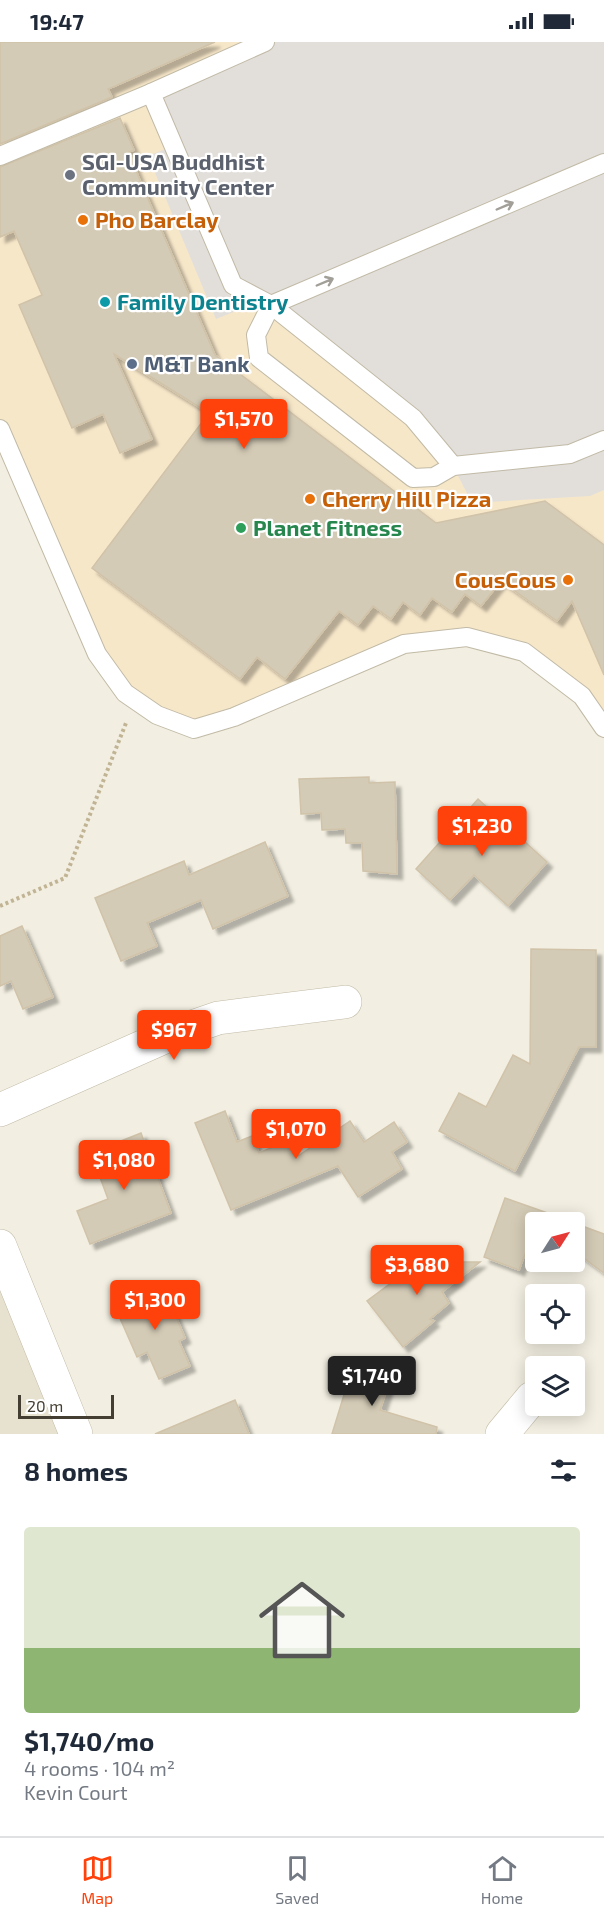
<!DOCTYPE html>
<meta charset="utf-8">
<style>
:root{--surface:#fff;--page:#f6f6f7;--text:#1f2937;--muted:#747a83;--line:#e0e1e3;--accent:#ff420b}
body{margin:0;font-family:"Exo 2",sans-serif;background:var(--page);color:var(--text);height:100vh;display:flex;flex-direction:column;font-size:22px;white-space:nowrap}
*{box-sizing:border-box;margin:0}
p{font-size:20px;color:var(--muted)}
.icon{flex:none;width:33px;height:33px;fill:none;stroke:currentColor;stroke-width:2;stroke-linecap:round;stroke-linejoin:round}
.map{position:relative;height:1392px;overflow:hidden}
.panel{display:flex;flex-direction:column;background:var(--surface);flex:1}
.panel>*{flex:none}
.needle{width:39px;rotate:54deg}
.fabs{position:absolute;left:525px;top:1170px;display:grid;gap:12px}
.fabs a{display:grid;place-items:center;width:60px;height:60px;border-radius:6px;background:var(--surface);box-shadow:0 3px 15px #0003;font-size:30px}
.scale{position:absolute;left:18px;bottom:15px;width:96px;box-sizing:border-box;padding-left:6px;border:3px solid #443e32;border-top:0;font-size:16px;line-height:21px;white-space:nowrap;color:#443e32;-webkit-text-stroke:4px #fff;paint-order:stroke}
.price{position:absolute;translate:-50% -51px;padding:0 14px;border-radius:6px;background:var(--accent);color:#fff;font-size:20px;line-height:39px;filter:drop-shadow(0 2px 3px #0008)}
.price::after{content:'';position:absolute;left:50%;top:36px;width:18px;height:14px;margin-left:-9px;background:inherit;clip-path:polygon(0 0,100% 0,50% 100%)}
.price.selected{background:#222;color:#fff}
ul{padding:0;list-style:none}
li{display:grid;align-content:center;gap:12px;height:318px;padding:0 24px}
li+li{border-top:2px solid var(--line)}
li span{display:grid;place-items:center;height:186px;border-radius:6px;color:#555}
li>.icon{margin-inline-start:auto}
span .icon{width:108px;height:108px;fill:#fffc;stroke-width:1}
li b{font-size:26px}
h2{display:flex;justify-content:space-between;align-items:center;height:72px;padding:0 24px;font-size:26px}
.status{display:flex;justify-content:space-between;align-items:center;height:42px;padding:0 30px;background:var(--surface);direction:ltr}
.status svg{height:16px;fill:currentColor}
.tab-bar{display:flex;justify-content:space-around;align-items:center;height:84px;border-top:2px solid var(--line);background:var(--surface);font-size:16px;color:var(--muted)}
.tab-bar a{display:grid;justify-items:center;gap:3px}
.tab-bar .selected{color:var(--accent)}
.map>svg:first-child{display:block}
.residential{fill:#e7e1cf}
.commercial{fill:#f7e7c9}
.parking{fill:#e2dfdb}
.building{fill:#d4cbb6;stroke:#d0c3a9;stroke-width:1.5;filter:url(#shadow)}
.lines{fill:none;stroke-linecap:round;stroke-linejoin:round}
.lane-casing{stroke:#c1baa6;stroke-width:20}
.street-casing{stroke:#c1baa6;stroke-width:34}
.path{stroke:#c1b494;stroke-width:4;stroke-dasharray:3 3;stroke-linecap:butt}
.lane{stroke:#fff;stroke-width:18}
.street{stroke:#fff;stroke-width:33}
.oneway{stroke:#a29e98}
.worship-dot{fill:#6b7280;stroke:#fff;stroke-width:2}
.food-dot{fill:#e8710a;stroke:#fff;stroke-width:2}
.culture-dot{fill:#0f9aa8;stroke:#fff;stroke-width:2}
.service-dot{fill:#5c6f8a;stroke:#fff;stroke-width:2}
.leisure-dot{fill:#2e9e5b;stroke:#fff;stroke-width:2}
.labels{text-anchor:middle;stroke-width:4.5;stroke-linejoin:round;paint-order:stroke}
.worship-label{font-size:22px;font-weight:bold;fill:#5b616d;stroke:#fff;text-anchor:start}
.food-label{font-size:22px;font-weight:bold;fill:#c56008;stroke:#fff;text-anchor:start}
.culture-label{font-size:22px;font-weight:bold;fill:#0d838f;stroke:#fff;text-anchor:start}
.service-label{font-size:22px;font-weight:bold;fill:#4e5e75;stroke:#fff;text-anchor:start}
.leisure-label{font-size:22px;font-weight:bold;fill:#27864d;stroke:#fff;text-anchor:start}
</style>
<div class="status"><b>19:47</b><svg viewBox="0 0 49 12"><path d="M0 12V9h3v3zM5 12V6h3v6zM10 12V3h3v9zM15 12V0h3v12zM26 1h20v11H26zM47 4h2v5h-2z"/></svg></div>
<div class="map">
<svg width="604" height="1392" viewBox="0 0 604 1392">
<defs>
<filter id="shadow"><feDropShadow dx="5.5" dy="5.5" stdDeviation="1.5" flood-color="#0004"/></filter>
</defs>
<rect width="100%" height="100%" fill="#f2eee1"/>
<polygon class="residential" points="0,1212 81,1392 0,1392"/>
<polygon class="commercial" points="0,0 604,0 604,686 524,610 467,595 404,602 194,687 125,651 0,387"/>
<polygon class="parking" points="265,0 604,0 604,448 590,454 472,461 453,424 413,376 272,263 236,269 216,277 148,114 173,104 151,51"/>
<g class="building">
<polygon points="0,0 215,0 108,47 112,55 0,102"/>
<polygon points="120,76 134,108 129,110 139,136 215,313 436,481 545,459 604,503 604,633 572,559 557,579 501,539 481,564 465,552 452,570 432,556 420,573 403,560 391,577 373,564 358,583 339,569 285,637 257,615 240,637 92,526 209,371 114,312 152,397 120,411 103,372 72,386 19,263 42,253 14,189 0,195 0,125"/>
<polygon points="369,735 369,741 395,740 397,832 363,829 362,801 346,801 345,787 322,788 321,771 301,772 299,737"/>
<polygon points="478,757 547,820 508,864 474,833 450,858 416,827"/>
<polygon points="265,800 288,854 213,887 201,858 147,881 157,904 121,919 95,856 184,819 189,833"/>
<polygon points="22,884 53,955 23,967 11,939 0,944 0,894"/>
<polygon points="531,907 596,908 596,1005 579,1005 515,1129 439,1089 459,1051 486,1065 513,1013 530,1022"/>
<polygon points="225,1069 237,1100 252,1094 259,1111 287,1099 295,1116 350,1079 364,1100 394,1080 407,1100 392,1110 402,1127 358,1155 338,1124 231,1168 195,1081"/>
<polygon points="141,1091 171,1171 90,1202 77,1169 108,1157 91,1111"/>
<polygon points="505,1156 573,1180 536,1180 536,1216 525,1212 519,1228 484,1215"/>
<polygon points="574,1181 604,1192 604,1231 574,1209"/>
<polygon points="434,1209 442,1220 480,1220 442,1250 449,1261 430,1277 434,1279 403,1305 367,1259"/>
<polygon points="163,1244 185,1296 179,1299 190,1324 159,1337 147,1310 137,1315 115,1265"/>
<polygon points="354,1320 392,1332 380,1368 437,1385 436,1392 332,1392"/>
<polygon points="235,1358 249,1392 155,1392"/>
</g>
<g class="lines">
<g class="lane-casing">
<g id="lane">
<polyline points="265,0 151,51 233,243 271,263 256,293 259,316 413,436 434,435 453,424 570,412 604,398"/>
<polyline points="0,114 151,51"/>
<polyline points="0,387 97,612 125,651 157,673 194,687 234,675 404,602 467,595 524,610 582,654 604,686"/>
<polyline points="453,424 413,376 271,263 604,121"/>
</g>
</g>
<g class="street-casing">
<g id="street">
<polyline points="0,1068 169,993 218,976 345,960"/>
<polyline points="0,1204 76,1392"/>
<polyline points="502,1392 532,1356"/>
</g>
</g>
<polyline class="path" points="0,864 65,836 126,681"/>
<use href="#lane" class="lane"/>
<use href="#street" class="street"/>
</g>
<defs><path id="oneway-shaft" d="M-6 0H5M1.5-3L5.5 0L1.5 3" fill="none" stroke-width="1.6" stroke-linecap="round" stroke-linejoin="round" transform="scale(1.5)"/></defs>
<g class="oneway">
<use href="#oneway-shaft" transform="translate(505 164) rotate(-23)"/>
<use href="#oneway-shaft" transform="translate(325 240) rotate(-23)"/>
</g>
<circle class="worship-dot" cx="70" cy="133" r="6"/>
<g class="food-dot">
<circle cx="83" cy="178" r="6"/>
<circle cx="310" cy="457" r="6"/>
<circle cx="568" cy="538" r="6"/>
</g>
<circle class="culture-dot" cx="105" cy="260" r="6"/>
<circle class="service-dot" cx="132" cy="322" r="6"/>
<circle class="leisure-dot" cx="241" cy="486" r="6"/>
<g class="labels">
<g class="worship-label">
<text x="82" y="128">SGI-USA Buddhist<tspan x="82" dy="25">Community Center</tspan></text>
</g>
<g class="food-label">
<text x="95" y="186">Pho Barclay</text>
<text x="322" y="465">Cherry Hill Pizza</text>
<text x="556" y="546" text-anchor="end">CousCous</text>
</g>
<g class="culture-label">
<text x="117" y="268">Family Dentistry</text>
</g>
<g class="service-label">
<text x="144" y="330">M&amp;T Bank</text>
</g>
<g class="leisure-label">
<text x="253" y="494">Planet Fitness</text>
</g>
</g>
</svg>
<div class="fabs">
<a><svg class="needle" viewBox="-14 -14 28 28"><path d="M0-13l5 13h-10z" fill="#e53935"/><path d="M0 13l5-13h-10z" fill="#747a83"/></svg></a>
<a><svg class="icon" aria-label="locate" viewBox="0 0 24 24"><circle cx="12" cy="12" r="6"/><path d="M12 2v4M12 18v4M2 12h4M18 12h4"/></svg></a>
<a><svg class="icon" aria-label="layers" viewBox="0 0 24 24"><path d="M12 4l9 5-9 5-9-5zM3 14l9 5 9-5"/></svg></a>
</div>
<div class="scale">20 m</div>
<b class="price" style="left:244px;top:408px">$1,570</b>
<b class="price" style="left:482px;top:815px">$1,230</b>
<b class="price" style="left:174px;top:1019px">$967</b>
<b class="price" style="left:296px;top:1118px">$1,070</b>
<b class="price" style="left:124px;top:1149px">$1,080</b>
<b class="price" style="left:417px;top:1254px">$3,680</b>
<b class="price" style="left:155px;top:1289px">$1,300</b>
<b class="price selected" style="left:372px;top:1365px">$1,740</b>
</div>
<section class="panel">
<h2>8 homes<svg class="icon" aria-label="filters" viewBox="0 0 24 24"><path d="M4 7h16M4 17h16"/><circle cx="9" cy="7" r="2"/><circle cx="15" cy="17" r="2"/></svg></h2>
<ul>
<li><span style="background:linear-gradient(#dfe7d0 65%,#8fb573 0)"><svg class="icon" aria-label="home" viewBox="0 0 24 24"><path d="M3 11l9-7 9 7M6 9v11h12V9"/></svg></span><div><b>$1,740/mo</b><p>4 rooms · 104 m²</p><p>Kevin Court</p></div></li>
</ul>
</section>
<nav class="tab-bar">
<a class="selected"><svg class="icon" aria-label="map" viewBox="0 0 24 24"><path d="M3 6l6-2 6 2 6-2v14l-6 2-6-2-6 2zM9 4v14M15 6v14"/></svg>Map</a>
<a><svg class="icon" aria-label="saved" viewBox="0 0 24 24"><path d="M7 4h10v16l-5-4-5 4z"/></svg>Saved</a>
<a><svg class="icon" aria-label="home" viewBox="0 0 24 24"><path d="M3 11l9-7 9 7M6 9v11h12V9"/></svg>Home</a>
</nav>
